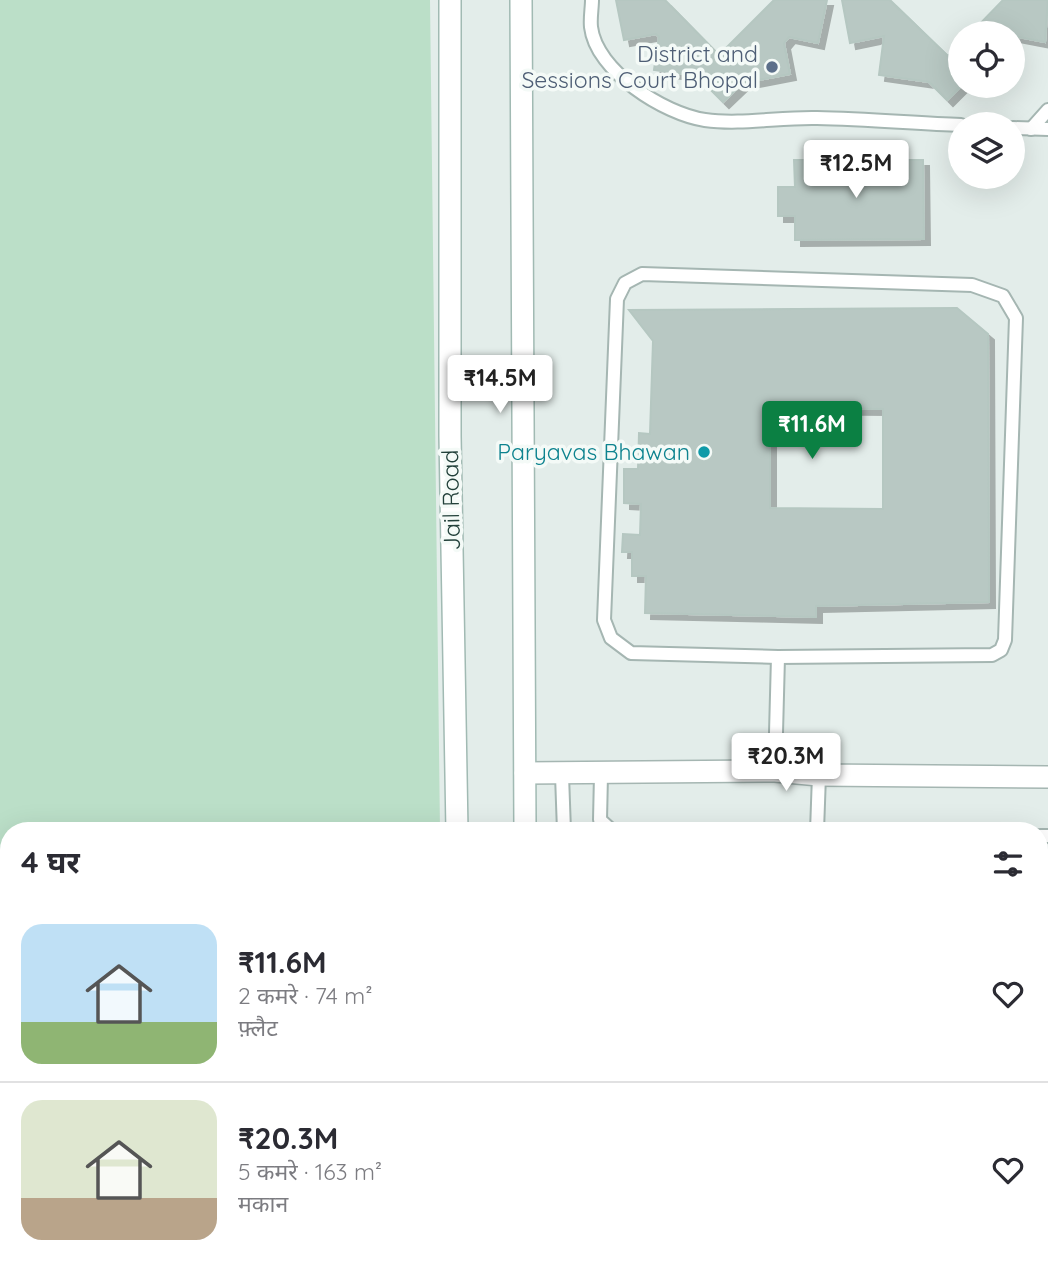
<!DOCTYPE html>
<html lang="hi">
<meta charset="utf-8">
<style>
:root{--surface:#fff;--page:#f7f7f7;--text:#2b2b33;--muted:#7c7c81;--line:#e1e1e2;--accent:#0b8043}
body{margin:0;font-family:Quicksand,"Noto Sans Devanagari",sans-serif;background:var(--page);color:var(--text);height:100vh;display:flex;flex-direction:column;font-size:26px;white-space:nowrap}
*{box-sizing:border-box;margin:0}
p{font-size:23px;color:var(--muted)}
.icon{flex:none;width:38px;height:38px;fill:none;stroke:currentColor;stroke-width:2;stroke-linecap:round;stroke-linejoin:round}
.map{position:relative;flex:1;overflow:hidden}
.details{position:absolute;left:0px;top:822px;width:1048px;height:450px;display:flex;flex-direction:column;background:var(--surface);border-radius:28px 28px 0 0;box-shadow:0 7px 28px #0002}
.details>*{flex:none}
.fabs{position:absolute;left:948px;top:21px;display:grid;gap:14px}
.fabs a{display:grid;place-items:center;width:77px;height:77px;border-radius:50%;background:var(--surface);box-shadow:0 7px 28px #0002;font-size:35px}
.price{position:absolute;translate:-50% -60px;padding:0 16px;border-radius:7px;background:#fff;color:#222;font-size:23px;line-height:46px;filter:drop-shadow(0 2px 4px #0008)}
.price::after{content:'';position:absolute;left:50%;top:42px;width:21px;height:16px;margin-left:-10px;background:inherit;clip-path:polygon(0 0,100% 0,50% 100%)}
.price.current{background:var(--accent);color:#fff}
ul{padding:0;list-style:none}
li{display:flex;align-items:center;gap:21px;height:175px;padding:0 21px}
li+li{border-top:2px solid var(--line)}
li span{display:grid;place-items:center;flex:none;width:196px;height:140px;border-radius:21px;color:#555}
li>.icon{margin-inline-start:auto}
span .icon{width:84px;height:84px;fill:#fffc;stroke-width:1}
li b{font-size:30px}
h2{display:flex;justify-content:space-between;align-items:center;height:84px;padding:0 21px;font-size:30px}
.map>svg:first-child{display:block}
.green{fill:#bbdfc8}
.building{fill:#b8c8c3;stroke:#b5c7c1;stroke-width:2;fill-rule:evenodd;filter:url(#shadow)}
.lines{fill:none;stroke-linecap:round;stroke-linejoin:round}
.service-casing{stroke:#a5b6b2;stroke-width:16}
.tertiary-casing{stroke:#a5b6b2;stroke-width:24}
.secondary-casing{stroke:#a1bab3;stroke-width:24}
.service{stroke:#fff;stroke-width:12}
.tertiary{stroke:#fff;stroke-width:21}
.secondary{stroke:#fff;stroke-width:21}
.service-dot{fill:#5c6f8a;stroke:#f4faf7;stroke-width:2.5}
.culture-dot{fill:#0f9aa8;stroke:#f4faf7;stroke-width:2.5}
.labels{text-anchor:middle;stroke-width:7;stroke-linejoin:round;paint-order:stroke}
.service-label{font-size:23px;fill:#4e5e75;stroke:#f4faf7;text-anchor:end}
.culture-label{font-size:23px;fill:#0d838f;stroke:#f4faf7;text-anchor:end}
.street-label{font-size:23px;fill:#22403a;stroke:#f4faf7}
</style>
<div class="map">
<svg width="1048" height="1272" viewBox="0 0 1048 1272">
<defs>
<filter id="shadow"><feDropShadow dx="6" dy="6" stdDeviation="0" flood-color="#0004"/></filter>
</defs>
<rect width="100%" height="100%" fill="#e3edea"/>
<g class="green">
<polygon points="0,0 430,0 440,831 9,831 9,1097 0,1085"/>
<polygon points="138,1264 444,1264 444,1272 145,1272"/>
</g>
<g class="building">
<polygon points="616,0 665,0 719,55 774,0 827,0 818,43 789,37 784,43 790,74 743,83 723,102 697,76 654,70 659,37 656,34 624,40"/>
<polygon points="842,0 890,0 948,56 961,43 961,86 947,100 929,82 879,75 884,36 850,43"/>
<polygon points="1003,0 1048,0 1045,42 1013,36 1013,33 971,33"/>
<polygon points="794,160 923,160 924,239 795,240 795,216 778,216 778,187 795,187"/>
<path d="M957 308 988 334 989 602 816 606V617L645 613 646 576H632V552H622L623 534 640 535 641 504 624 503V469H638L639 433 650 434 653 341 629 310ZM770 408 883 409V509L770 508Z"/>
<polygon points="1048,888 1048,932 1040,932 1040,889"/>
<polygon points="1040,973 1040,977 1048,977 1048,1017 1040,1017"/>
<polygon points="651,1264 697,1264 698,1272 651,1272"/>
<polygon points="746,1264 771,1264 771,1272 747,1272"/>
<polygon points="844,1264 887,1264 887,1272 852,1272 848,1264"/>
</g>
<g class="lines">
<g class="service-casing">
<g id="service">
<path d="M592 0C592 8 590 18 591 27 596 71 664 114 705 120 741 125 780 117 817 118 865 119 913 123 961 125"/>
<polyline points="1013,128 1048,129"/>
<polyline points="1031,129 1048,110"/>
<polygon points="642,274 972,285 1003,296 1016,318 1005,640 1001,650 992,655 778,657 631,653 611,638 604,620 617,299 625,283"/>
<polyline points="775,771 778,657"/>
<polyline points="562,775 564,831"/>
<polyline points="601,775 600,820 612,831"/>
<polyline points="817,831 819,775"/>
<polyline points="1040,836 1048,836"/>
<polyline points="628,1264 629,1272"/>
<polyline points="912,1272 914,1264"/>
<polyline points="1034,1272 1038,1267"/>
</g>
</g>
<g class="tertiary-casing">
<g id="tertiary">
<polyline points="525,773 775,771 819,775 1048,777"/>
<polyline points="0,1095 9,1106"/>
<polyline points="0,1186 9,1197"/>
<polyline points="61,1264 68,1272"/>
<polyline points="133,1264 140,1272"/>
<polyline points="89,1272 99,1264"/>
</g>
</g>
<g class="secondary-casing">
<g id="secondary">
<polyline points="450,0 450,436 457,831"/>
<polyline points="521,0 525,831"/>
<polyline points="468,1264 469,1272"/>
<polyline points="520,1264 521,1272"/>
</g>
</g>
<use href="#service" class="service"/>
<use href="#tertiary" class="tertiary"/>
<use href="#secondary" class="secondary"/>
</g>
<circle class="service-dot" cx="772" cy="67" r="7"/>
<circle class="culture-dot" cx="704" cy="452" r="7"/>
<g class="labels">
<g class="service-label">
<text x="758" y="62">District and<tspan x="758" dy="26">Sessions Court Bhopal</tspan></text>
</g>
<g class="culture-label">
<text x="690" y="460">Paryavas Bhawan</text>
</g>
<g class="street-label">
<text transform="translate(451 500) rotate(-91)" y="8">Jail Road</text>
</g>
</g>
</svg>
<div class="fabs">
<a><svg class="icon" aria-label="locate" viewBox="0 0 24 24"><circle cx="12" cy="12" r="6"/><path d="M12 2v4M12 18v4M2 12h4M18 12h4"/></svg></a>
<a><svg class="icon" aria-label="layers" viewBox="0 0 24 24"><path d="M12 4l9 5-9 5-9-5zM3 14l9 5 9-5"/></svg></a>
</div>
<b class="price" style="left:856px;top:200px">₹12.5M</b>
<b class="price" style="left:500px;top:415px">₹14.5M</b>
<b class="price current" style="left:812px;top:461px">₹11.6M</b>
<b class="price" style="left:786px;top:793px">₹20.3M</b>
<section class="details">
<h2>4 घर<svg class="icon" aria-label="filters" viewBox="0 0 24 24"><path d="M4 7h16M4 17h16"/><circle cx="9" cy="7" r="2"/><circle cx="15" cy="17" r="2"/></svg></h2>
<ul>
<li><span style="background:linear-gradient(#bfe0f5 70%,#8fb573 0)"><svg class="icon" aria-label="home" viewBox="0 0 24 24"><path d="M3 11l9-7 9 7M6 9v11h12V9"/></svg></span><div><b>₹11.6M</b><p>2 कमरे · 74 m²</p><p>फ़्लैट</p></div><svg class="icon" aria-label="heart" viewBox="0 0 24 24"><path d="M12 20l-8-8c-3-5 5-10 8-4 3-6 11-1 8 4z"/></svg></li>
<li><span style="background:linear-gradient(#dfe7d0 70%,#b9a48a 0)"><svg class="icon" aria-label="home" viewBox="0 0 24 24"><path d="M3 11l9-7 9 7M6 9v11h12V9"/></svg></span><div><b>₹20.3M</b><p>5 कमरे · 163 m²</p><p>मकान</p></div><svg class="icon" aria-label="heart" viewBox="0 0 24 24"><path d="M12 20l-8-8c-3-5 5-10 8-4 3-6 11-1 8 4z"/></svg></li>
</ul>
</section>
</div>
